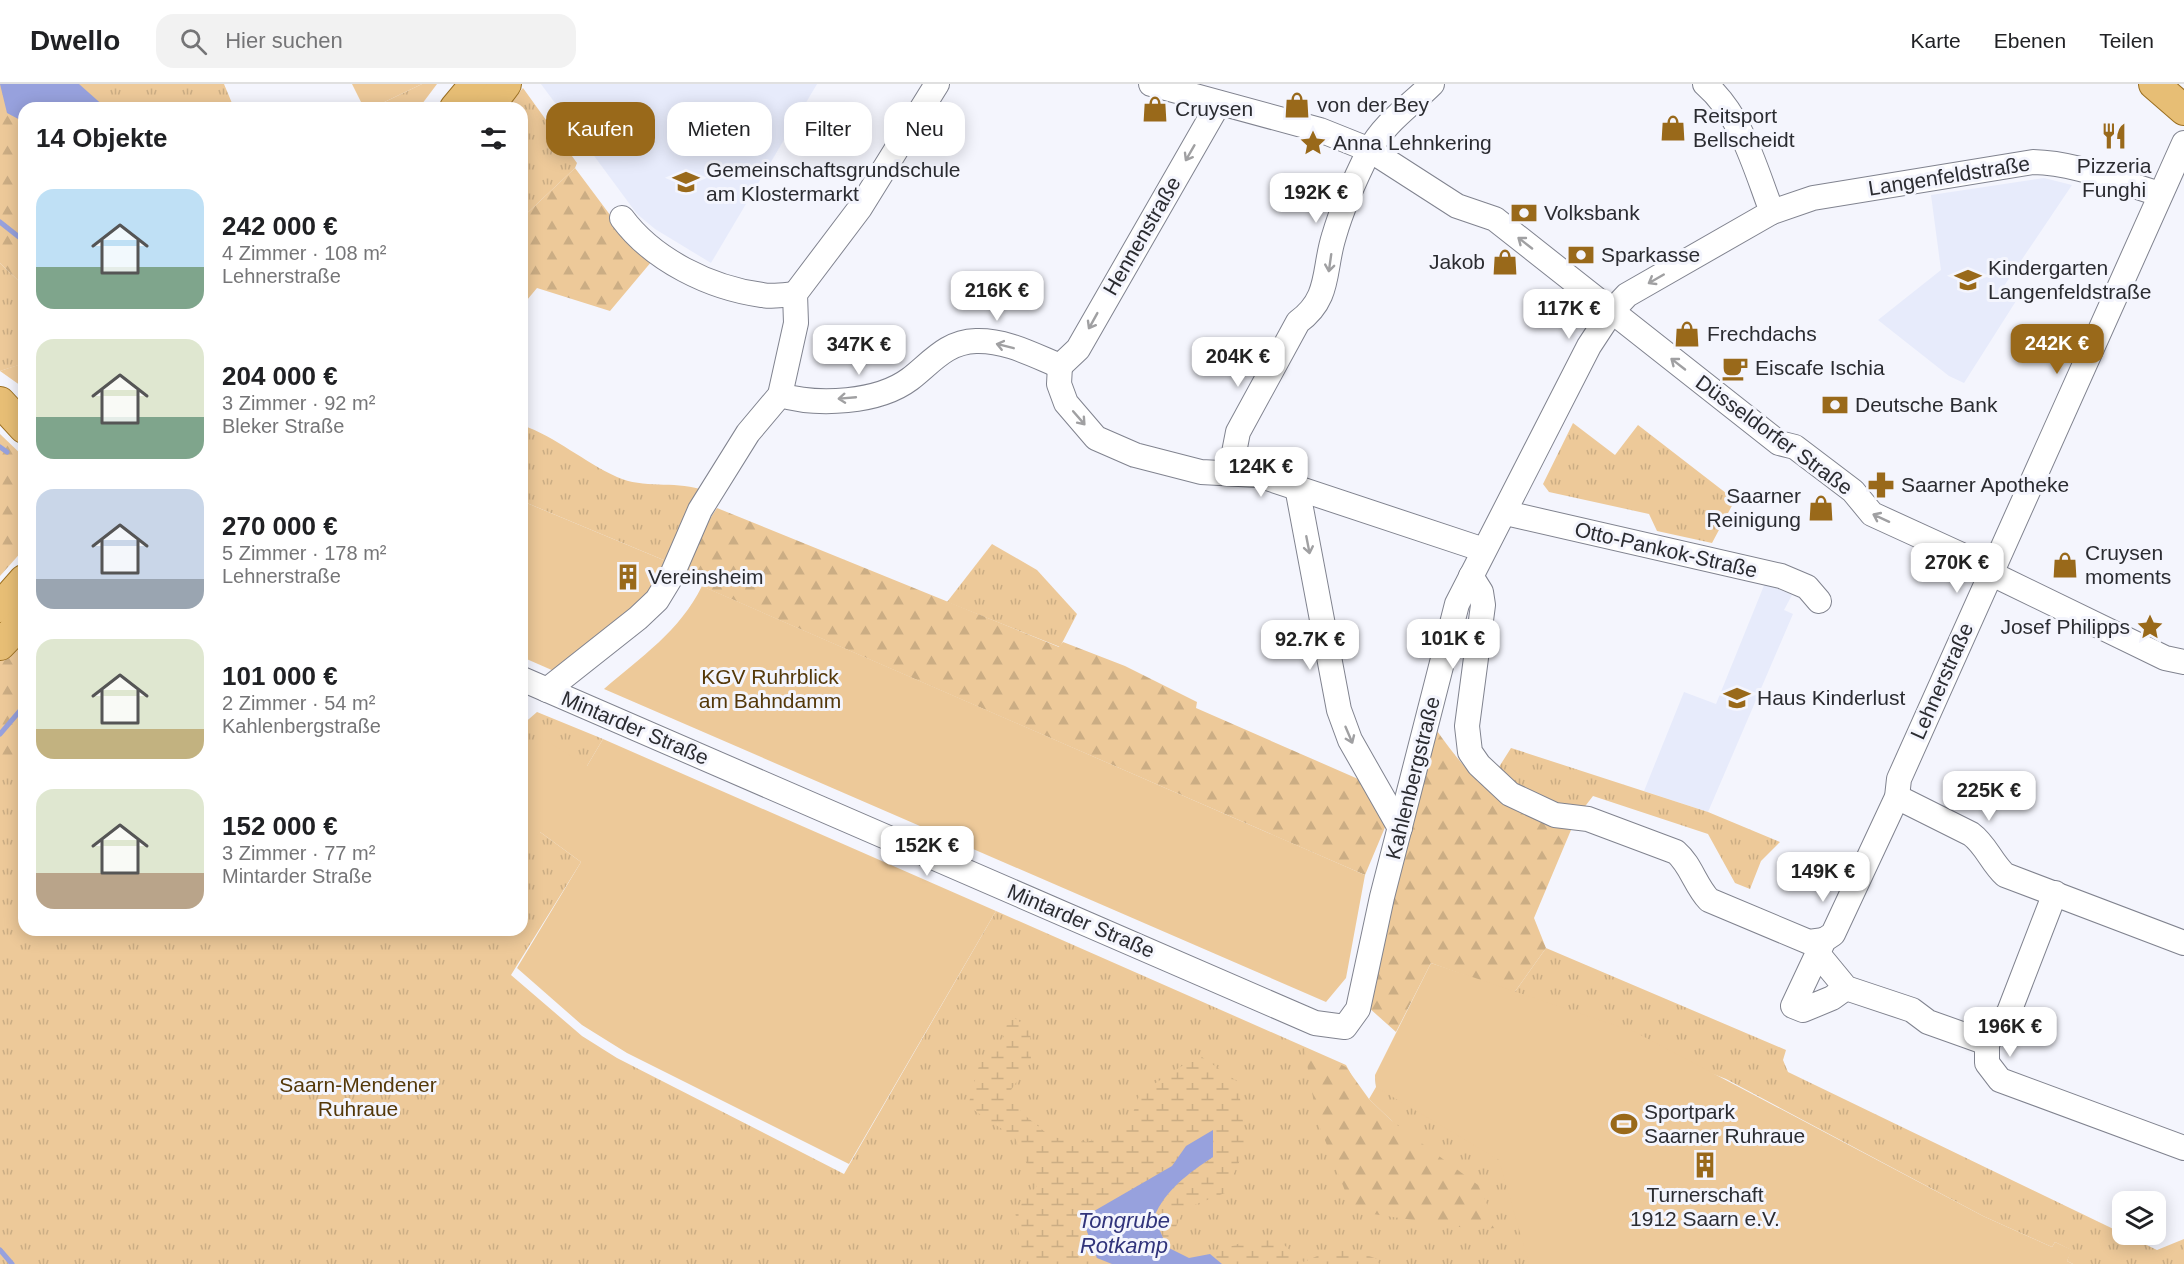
<!DOCTYPE html>
<html lang="de">
<meta charset="utf-8">
<style>
:root{--surface:#fff;--page:#f2f2f2;--text:#202124;--muted:#757577;--line:#e0e0e0;--accent:#99691a}
body{margin:0;font-family:Arial,sans-serif;background:var(--page);color:var(--text);height:100vh;display:flex;flex-direction:column;font-size:22px;white-space:nowrap}
*{box-sizing:border-box;margin:0}
p{font-size:20px;color:var(--muted)}
.icon{flex:none;width:33px;height:33px;fill:none;stroke:currentColor;stroke-width:2;stroke-linecap:round;stroke-linejoin:round}
.map{position:relative;flex:1;overflow:hidden}
.sheet{position:absolute;left:18px;top:18px;width:510px;height:834px;display:flex;flex-direction:column;background:var(--surface);border-radius:18px;box-shadow:0 3px 15px #0003}
.sheet>*{flex:none}
.guide{position:absolute;left:546px;top:18px;width:570px;height:54px;display:flex;gap:12px}
.buttons{position:absolute;left:2112px;top:1107px;display:grid;gap:12px}
.buttons a{display:grid;place-items:center;width:54px;height:54px;border-radius:12px;background:var(--surface);box-shadow:0 3px 15px #0003;font-size:30px}
.price{position:absolute;translate:-50% -51px;padding:0 14px;border-radius:12px;background:#fff;color:#222;font-size:20px;line-height:39px;filter:drop-shadow(0 2px 3px #0008)}
.price::after{content:'';position:absolute;left:50%;top:36px;width:18px;height:14px;margin-left:-9px;background:inherit;clip-path:polygon(0 0,100% 0,50% 100%)}
.price.current{background:var(--accent);color:#fff}
ul{padding:0;list-style:none}
li{display:flex;align-items:center;gap:18px;height:150px;padding:0 18px}
li span{display:grid;place-items:center;flex:none;width:168px;height:120px;border-radius:18px;color:#555}
li>.icon{margin-inline-start:auto}
span .icon{width:72px;height:72px;fill:#fffc;stroke-width:1}
li b{font-size:26px}
h2{display:flex;justify-content:space-between;align-items:center;height:72px;padding:0 18px;font-size:26px}
.tag{padding:0 21px;border-radius:18px;background:var(--surface);box-shadow:0 3px 15px #0003;font-size:21px;line-height:54px}
.tag.current{background:var(--accent);color:#fff}
header{display:flex;align-items:center;gap:36px;box-sizing:border-box;height:84px;padding:0 30px;background:var(--surface);border-bottom:2px solid var(--line)}
header strong{font-size:28px}
nav{display:flex;gap:33px;margin-inline-start:auto;font-size:21px}
.search{width:420px;height:54px;background:var(--page);display:flex;align-items:center;gap:15px;box-sizing:border-box;padding:0 21px;border-radius:18px;color:var(--muted);font-size:22px}
.map>svg:first-child{display:block}
.built{fill:#e7ebfb}
.grass{fill:url(#grass-tufts)}
.forest{fill:url(#forest-firs)}
.wetland{fill:url(#wetland-marsh)}
.garden{fill:#edc999}
.water{fill:#97a1dd}
.lines{fill:none;stroke-linecap:round;stroke-linejoin:round}
.stream{stroke:#97a1dd;stroke-width:5}
.minor-casing{stroke:#80838f;stroke-width:26}
.major-casing{stroke:#9b6f21;stroke-width:32}
.minor{stroke:#fff;stroke-width:24}
.major{stroke:#e7be75;stroke-width:30}
.oneway{stroke:#a0a0a2}
.labels{text-anchor:middle;stroke-width:6;stroke-linejoin:round;paint-order:stroke}
.poi-label{font-size:21px;fill:#2b2c31;stroke:#f4f5fd;text-anchor:start}
.street-label{font-size:21px;fill:#2b2c31;stroke:#f4f5fd}
.park-label{font-size:21px;fill:#543809;stroke:#f4f5fd}
.water-label{font-size:22px;font-style:italic;fill:#31347b;stroke:#f4f5fd}
</style>
<header>
<strong>Dwello</strong>
<div class="search"><svg class="icon" aria-label="search" viewBox="0 0 24 24"><circle cx="10" cy="10" r="6"/><path d="M15 15l6 6"/></svg>Hier suchen</div>
<nav><a>Karte</a><a>Ebenen</a><a>Teilen</a></nav>
</header>
<div class="map">
<svg width="2184" height="1180" viewBox="0 0 2184 1180">
<defs>
<pattern id="grass-tufts" width="24" height="20" patternUnits="userSpaceOnUse" patternTransform="scale(1.5)"><rect width="24" height="20" fill="#edc999"/><path d="M3 7l-1-3M5 7V3M7 7l1-3M15 17l-1-3M17 17v-4M19 17l1-3" fill="none" stroke="#cbad84"/></pattern>
<pattern id="forest-firs" width="22" height="20" patternUnits="userSpaceOnUse" patternTransform="scale(1.5)"><rect width="22" height="20" fill="#edc999"/><path d="M5 1l3.5 6h-7zM16 11l3.5 6h-7z" fill="#cbad84"/></pattern>
<pattern id="wetland-marsh" width="20" height="14" patternUnits="userSpaceOnUse" patternTransform="scale(1.5)"><rect width="20" height="14" fill="#edc999"/><path d="M1 5h8M5 5V1M11 12h8M15 12V8" fill="none" stroke="#cbad84"/></pattern>
</defs>
<rect width="100%" height="100%" fill="#f4f5fd"/>
<g class="built">
<polygon points="541,0 817,0 711,179 655,145 637,130"/>
<polygon points="2044,94 2072,101 2002,205 2016,217 1964,299 1949,292 1878,236 1941,186 1931,111"/>
<polygon points="1765,499 1792,511 1784,526 1793,530 1708,728 1644,707 1684,608 1716,620"/>
</g>
<g class="grass">
<polygon points="0,0 224,0 234,24 24,24 24,105 0,87"/>
<polygon points="422,0 437,0 419,24 372,24"/>
<polygon points="523,4 577,79 575,84 522,134 522,24 506,24"/>
<polygon points="0,179 24,202 24,273 19,281 0,287"/>
<polygon points="1573,339 1615,371 1638,341 1735,416 1712,459 1657,447 1649,430 1549,408 1543,400"/>
<path d="M522 341C556 353 584 378 617 393 644 405 673 397 700 405L666 477 522 417Z"/>
<polygon points="992,460 1037,486 1077,530 1060,563 947,518"/>
<polygon points="24,553 24,846 522,846 522,641 537,628 603,655 587,682 540,748 581,778 511,891 582,952 617,974 844,1090 996,827 1346,981 1366,1018 1393,1038 1369,1015 1376,1003 1375,991 1513,1070 1569,1180 0,1180 0,580"/>
<path d="M1511 664 1708 728 1780 758 1761 777 1750 805 1735 799 1708 750 1593 712 1583 725C1544 722 1524 713 1499 683Z"/>
<polygon points="1546,864 1786,966 1783,976 1788,988 2157,1166 2184,1155 2184,1180 2073,1180 2067,1177 2071,1166 2055,1158 2052,1163 1983,1132 1726,995 1431,879 1514,909"/>
</g>
<g class="forest">
<polygon points="0,0 7,29 24,38 24,202 0,179"/>
<polygon points="575,84 634,163 652,177 610,227 537,204 522,222 522,134"/>
<polygon points="24,273 24,304 0,287 18,281"/>
<polygon points="0,350 24,373 24,465 0,492"/>
<polygon points="717,424 1059,563 1063,558 1125,582 1197,618 1196,624 1365,698 1386,741 1365,791 683,494 695,457"/>
<polygon points="24,553 24,656 0,687 0,577"/>
<path d="M1435 644C1473 699 1506 729 1571 746L1534 834 1546 864 1514 909 1431 879 1396 948 1368 923Z"/>
<polygon points="1304,963 1346,983 1369,1015 1393,1038 1478,1101 1498,1144 1473,1145 1353,1127 1317,1036"/>
</g>
<g class="wetland">
<path d="M1010 931 1030 945 1031 977 1011 1006 1022 1029 1051 1053 1087 1058 1128 1043 1140 1009 1199 971 1238 998 1246 1063 1225 1109 1184 1125 1167 1163 1154 1133C1167 1105 1189 1089 1213 1073L1186 1062 1172 1082 1082 1134 1097 1174 1112 1180H1024L1015 1127 1037 1102 1015 1054 968 1022 980 978 1002 955Z"/>
<polygon points="1277,1155 1304,1178 1341,1161 1377,1175 1379,1180 1222,1180 1210,1170 1246,1157"/>
</g>
<g class="garden">
<polygon points="352,0 422,0 372,24 364,24"/>
<polygon points="522,417 666,477 646,512 554,587 522,573"/>
<path d="M702 502 1365 791 1346 894 1326 918 604 605C641 573 680 547 702 502Z"/>
<polygon points="542,654 587,682 603,655 996,827 849,1080 627,969 582,941 517,884 581,778 540,748 522,773 522,680"/>
<polygon points="1431,879 1635,948 1983,1132 2052,1163 2055,1158 2072,1166 2067,1177 2073,1180 1529,1180 1499,1076 1376,1003 1375,991"/>
</g>
<g class="water">
<polygon points="0,0 79,0 106,24 24,24 24,38 7,29"/>
<path d="M1213 1046V1073C1189 1089 1166 1105 1154 1133L1167 1163 1189 1174 1210 1170 1222 1180H1112L1097 1174 1082 1134 1172 1082 1186 1062Z"/>
</g>
<g class="lines">
<g class="stream">
<polyline points="0,138 24,157"/>
<polyline points="0,363 7,368"/>
<polyline points="0,650 24,622"/>
<polyline points="0,1166 12,1180"/>
</g>
<g class="minor-casing">
<g id="minor">
<polyline points="1151,0 1320,46 1370,66 1457,122 1495,135 1779,359 1795,363 1853,407 1872,430 1966,473 1990,489 2165,574 2184,578"/>
<path d="M1705 0C1742 32 1755 84 1772 128"/>
<path d="M622 134C653 176 710 204 762 211 772 213 784 211 795 210"/>
<polyline points="1060,282 1059,300 1066,319 1096,354 1135,371 1201,388 1258,391 1484,466"/>
<polyline points="1060,282 1078,265 1219,19"/>
<path d="M780 311C818 322 878 319 910 295 932 278 946 258 976 257 1006 256 1033 271 1060 282"/>
<path d="M1230 389 1238 348 1298 238C1331 214 1323 186 1334 152 1342 124 1356 93 1369 67 1383 40 1411 21 1432 0"/>
<polyline points="1297,403 1339,626 1350,656 1400,744"/>
<polyline points="1506,429 1781,492 1807,503 1819,517"/>
<path d="M1471 492 1481 508 1483 521 1467 642 1470 668 1479 681 1510 710 1555 731 1588 735 1676 768C1691 781 1695 801 1709 816L1809 858 1824 856"/>
<path d="M522 595 1315 939 1345 943 1358 925 1382 813 1457 520 1589 262 1612 227 1627 211 1772 128 1813 114 2033 78C2077 79 2118 98 2160 110"/>
<polyline points="547,606 638,534 657,516 671,493 700,426 748,349 780,311 796,239 795,210 860,124 937,0"/>
<path d="M1897 713 1971 750C1986 761 1991 778 2005 791L2184 859"/>
<polyline points="1818,870 1846,904 1912,926 1928,938 1987,959 1987,979 2000,996 2184,1064"/>
<polyline points="1846,904 1832,914 1803,926 1793,922 1824,856 1833,850 1897,713 1899,695 2184,59"/>
<polyline points="1987,959 2009,928 2055,809"/>
</g>
</g>
<g class="major-casing">
<g id="major">
<polyline points="2154,0 2184,26"/>
<polyline points="455,24 475,0"/>
<polyline points="488,24 506,0"/>
<polyline points="0,318 24,344"/>
<polyline points="0,523 24,496"/>
<polyline points="0,561 24,536"/>
</g>
</g>
<use href="#minor" class="minor"/>
<use href="#major" class="major"/>
</g>
<defs><path id="oneway-shaft" d="M-6 0H5M1.5-3L5.5 0L1.5 3" fill="none" stroke-width="1.6" stroke-linecap="round" stroke-linejoin="round" transform="scale(1.5)"/></defs>
<g class="oneway">
<use href="#oneway-shaft" transform="translate(1190 69) rotate(120)"/>
<use href="#oneway-shaft" transform="translate(1525 159) rotate(-142)"/>
<use href="#oneway-shaft" transform="translate(1330 179) rotate(98)"/>
<use href="#oneway-shaft" transform="translate(1656 195) rotate(150)"/>
<use href="#oneway-shaft" transform="translate(1093 237) rotate(119)"/>
<use href="#oneway-shaft" transform="translate(1005 262) rotate(-166)"/>
<use href="#oneway-shaft" transform="translate(1678 280) rotate(-142)"/>
<use href="#oneway-shaft" transform="translate(847 314) rotate(175)"/>
<use href="#oneway-shaft" transform="translate(1079 334) rotate(49)"/>
<use href="#oneway-shaft" transform="translate(1881 434) rotate(-155)"/>
<use href="#oneway-shaft" transform="translate(1308 461) rotate(79)"/>
<use href="#oneway-shaft" transform="translate(1349 651) rotate(67)"/>
</g>
<defs>
<g id="shop-bare" transform="scale(2.07)"><path d="M-5-2.5h2.3a2.7 3.5 0 0 1 5.4 0H5L5.5 6h-11ZM-1.5-2.5h3a1.5 2.3 0 0 0-3 0Z" fill="#99691a" stroke="#f4f5fd" stroke-width="2.5" paint-order="stroke"/></g>
<g id="restaurant-bare" transform="scale(2.07)"><path d="M-5-6h1v4h1v-4h1v4h1v-4h1v5L-1.5 .5V6h-2V.5L-5-1ZM5-6V6H3V1.5H1.5Q1.5-4 5-6Z" fill="#99691a" stroke="#f4f5fd" stroke-width="2.5" paint-order="stroke"/></g>
<g id="sight-bare" transform="scale(2.07)"><path d="M0-6L1.8-2.2L6-1.7L2.9 1.2L3.7 5.4L0 3.3L-3.7 5.4L-2.9 1.2L-6-1.7L-1.8-2.2Z" fill="#99691a" stroke="#f4f5fd" stroke-width="2.5" paint-order="stroke"/></g>
<g id="school-bare" transform="scale(2.07)"><path d="M0-5L7-2L0 1L-7-2ZM-4 1L0 2.5L4 1V4Q0 6-4 4Z" fill="#99691a" stroke="#f4f5fd" stroke-width="2.5" paint-order="stroke"/></g>
<g id="bank-bare" transform="scale(2.07)"><path d="M-6-4H6V4H-6ZM0-2.3a2.3 2.3 0 1 0 0 4.6a2.3 2.3 0 1 0 0-4.6Z" fill="#99691a" stroke="#f4f5fd" stroke-width="2.5" paint-order="stroke"/></g>
<g id="cafe-bare" transform="scale(2.07)"><path d="M-5.5-4.5H6V0H3Q3 3.5 0 3.5H-2.5Q-5.5 3.5-5.5 0ZM3-3.2v2h1.7v-2ZM-6 4.5H4V6H-6Z" fill="#99691a" stroke="#f4f5fd" stroke-width="2.5" paint-order="stroke"/></g>
<g id="pharmacy-bare" transform="scale(2.07)"><path d="M-2-6h4v4h4v4h-4v4h-4v-4h-4v-4h4Z" fill="#99691a" stroke="#f4f5fd" stroke-width="2.5" paint-order="stroke"/></g>
<g id="building-bare" transform="scale(2.07)"><path d="M-4-6H4V6H1V3H-1V6H-4ZM-2.5-4.3h1.7v1.8h-1.7ZM.8-4.3h1.7v1.8H.8ZM-2.5-1h1.7V.8h-1.7ZM.8-1h1.7V.8H.8Z" fill="#99691a" stroke="#f4f5fd" stroke-width="2.5" paint-order="stroke"/></g>
<g id="stadium-bare" transform="scale(2.07)"><path d="M0-5a6.5 5 0 1 0 0 10a6.5 5 0 1 0 0-10ZM-3.5-1.8h7v3.6h-7Z" fill="#99691a" stroke="#f4f5fd" stroke-width="2.5" paint-order="stroke"/></g>
</defs>
<g fill-rule="evenodd">
<use href="#shop-bare" x="1297" y="21"/>
<use href="#shop-bare" x="1155" y="25"/>
<use href="#shop-bare" x="1673" y="44"/>
<use href="#restaurant-bare" x="2114" y="52"/>
<use href="#sight-bare" x="1313" y="59"/>
<use href="#school-bare" x="686" y="98"/>
<use href="#bank-bare" x="1524" y="129"/>
<use href="#bank-bare" x="1581" y="171"/>
<use href="#shop-bare" x="1505" y="178"/>
<use href="#school-bare" x="1968" y="196"/>
<use href="#shop-bare" x="1687" y="250"/>
<use href="#cafe-bare" x="1735" y="284"/>
<use href="#bank-bare" x="1835" y="321"/>
<use href="#pharmacy-bare" x="1881" y="401"/>
<use href="#shop-bare" x="1821" y="424"/>
<use href="#shop-bare" x="2065" y="481"/>
<use href="#building-bare" x="628" y="493"/>
<use href="#sight-bare" x="2150" y="543"/>
<use href="#school-bare" x="1737" y="614"/>
<use href="#stadium-bare" x="1624" y="1040"/>
<use href="#building-bare" x="1705" y="1081"/>
</g>
<g class="labels">
<g class="poi-label">
<text x="1317" y="28">von der Bey</text>
<text x="1175" y="32">Cruysen</text>
<text x="1693" y="39">Reitsport<tspan x="1693" dy="24">Bellscheidt</tspan></text>
<text x="1333" y="66">Anna Lehnkering</text>
<text x="2114" y="89" text-anchor="middle">Pizzeria<tspan x="2114" dy="24">Funghi</tspan></text>
<text x="706" y="93">Gemeinschaftsgrundschule<tspan x="706" dy="24">am Klostermarkt</tspan></text>
<text x="1544" y="136">Volksbank</text>
<text x="1601" y="178">Sparkasse</text>
<text x="1485" y="185" text-anchor="end">Jakob</text>
<text x="1988" y="191">Kindergarten<tspan x="1988" dy="24">Langenfeldstraße</tspan></text>
<text x="1707" y="257">Frechdachs</text>
<text x="1755" y="291">Eiscafe Ischia</text>
<text x="1855" y="328">Deutsche Bank</text>
<text x="1901" y="408">Saarner Apotheke</text>
<text x="1801" y="419" text-anchor="end">Saarner<tspan x="1801" dy="24">Reinigung</tspan></text>
<text x="2085" y="476">Cruysen<tspan x="2085" dy="24">moments</tspan></text>
<text x="648" y="500">Vereinsheim</text>
<text x="2130" y="550" text-anchor="end">Josef Philipps</text>
<text x="1757" y="621">Haus Kinderlust</text>
<text x="1644" y="1035">Sportpark<tspan x="1644" dy="24">Saarner Ruhraue</tspan></text>
<text x="1705" y="1118" text-anchor="middle">Turnerschaft<tspan x="1705" dy="24">1912 Saarn e.V.</tspan></text>
</g>
<g class="street-label">
<text transform="translate(1949 92) rotate(-9)" y="7">Langenfeldstraße</text>
<text transform="translate(1142 152) rotate(-60)" y="7">Hennenstraße</text>
<text transform="translate(1774 351) rotate(36)" y="7">Düsseldorfer Straße</text>
<text transform="translate(1666 466) rotate(13)" y="7">Otto-Pankok-Straße</text>
<text transform="translate(1942 597) rotate(-66)" y="7">Lehnerstraße</text>
<text transform="translate(635 644) rotate(23)" y="7">Mintarder Straße</text>
<text transform="translate(1413 694) rotate(-76)" y="7">Kahlenbergstraße</text>
<text transform="translate(1081 837) rotate(23)" y="7">Mintarder Straße</text>
</g>
<g class="park-label">
<text x="770" y="600">KGV Ruhrblick<tspan x="770" dy="24">am Bahndamm</tspan></text>
<text x="358" y="1008">Saarn-Mendener<tspan x="358" dy="24">Ruhraue</tspan></text>
</g>
<g class="water-label">
<text x="1124" y="1144">Tongrube<tspan x="1124" dy="25">Rotkamp</tspan></text>
</g>
</g>
</svg>
<div class="buttons">
<a><svg class="icon" aria-label="layers" viewBox="0 0 24 24"><path d="M12 4l9 5-9 5-9-5zM3 14l9 5 9-5"/></svg></a>
</div>
<b class="price" style="left:1316px;top:140px">192K €</b>
<b class="price" style="left:997px;top:238px">216K €</b>
<b class="price" style="left:1569px;top:256px">117K €</b>
<b class="price current" style="left:2057px;top:291px">242K €</b>
<b class="price" style="left:859px;top:292px">347K €</b>
<b class="price" style="left:1238px;top:304px">204K €</b>
<b class="price" style="left:1261px;top:414px">124K €</b>
<b class="price" style="left:1957px;top:510px">270K €</b>
<b class="price" style="left:1453px;top:586px">101K €</b>
<b class="price" style="left:1310px;top:587px">92.7K €</b>
<b class="price" style="left:1989px;top:738px">225K €</b>
<b class="price" style="left:927px;top:793px">152K €</b>
<b class="price" style="left:1823px;top:819px">149K €</b>
<b class="price" style="left:2010px;top:974px">196K €</b>
<div class="guide">
<a class="tag current">Kaufen</a>
<a class="tag">Mieten</a>
<a class="tag">Filter</a>
<a class="tag">Neu</a>
</div>
<section class="sheet">
<h2>14 Objekte<svg class="icon" aria-label="filters" viewBox="0 0 24 24"><path d="M4 7h16M4 17h16"/><circle cx="9" cy="7" r="2"/><circle cx="15" cy="17" r="2"/></svg></h2>
<ul>
<li><span style="background:linear-gradient(#bfe0f5 65%,#7fa58c 0)"><svg class="icon" aria-label="home" viewBox="0 0 24 24"><path d="M3 11l9-7 9 7M6 9v11h12V9"/></svg></span><div><b>242 000 €</b><p>4 Zimmer · 108 m²</p><p>Lehnerstraße</p></div></li>
<li><span style="background:linear-gradient(#dfe7d0 65%,#7fa58c 0)"><svg class="icon" aria-label="home" viewBox="0 0 24 24"><path d="M3 11l9-7 9 7M6 9v11h12V9"/></svg></span><div><b>204 000 €</b><p>3 Zimmer · 92 m²</p><p>Bleker Straße</p></div></li>
<li><span style="background:linear-gradient(#c9d6e8 75%,#9aa5b1 0)"><svg class="icon" aria-label="home" viewBox="0 0 24 24"><path d="M3 11l9-7 9 7M6 9v11h12V9"/></svg></span><div><b>270 000 €</b><p>5 Zimmer · 178 m²</p><p>Lehnerstraße</p></div></li>
<li><span style="background:linear-gradient(#dfe7d0 75%,#c2b280 0)"><svg class="icon" aria-label="home" viewBox="0 0 24 24"><path d="M3 11l9-7 9 7M6 9v11h12V9"/></svg></span><div><b>101 000 €</b><p>2 Zimmer · 54 m²</p><p>Kahlenbergstraße</p></div></li>
<li><span style="background:linear-gradient(#dfe7d0 70%,#b9a48a 0)"><svg class="icon" aria-label="home" viewBox="0 0 24 24"><path d="M3 11l9-7 9 7M6 9v11h12V9"/></svg></span><div><b>152 000 €</b><p>3 Zimmer · 77 m²</p><p>Mintarder Straße</p></div></li>
</ul>
</section>
</div>
